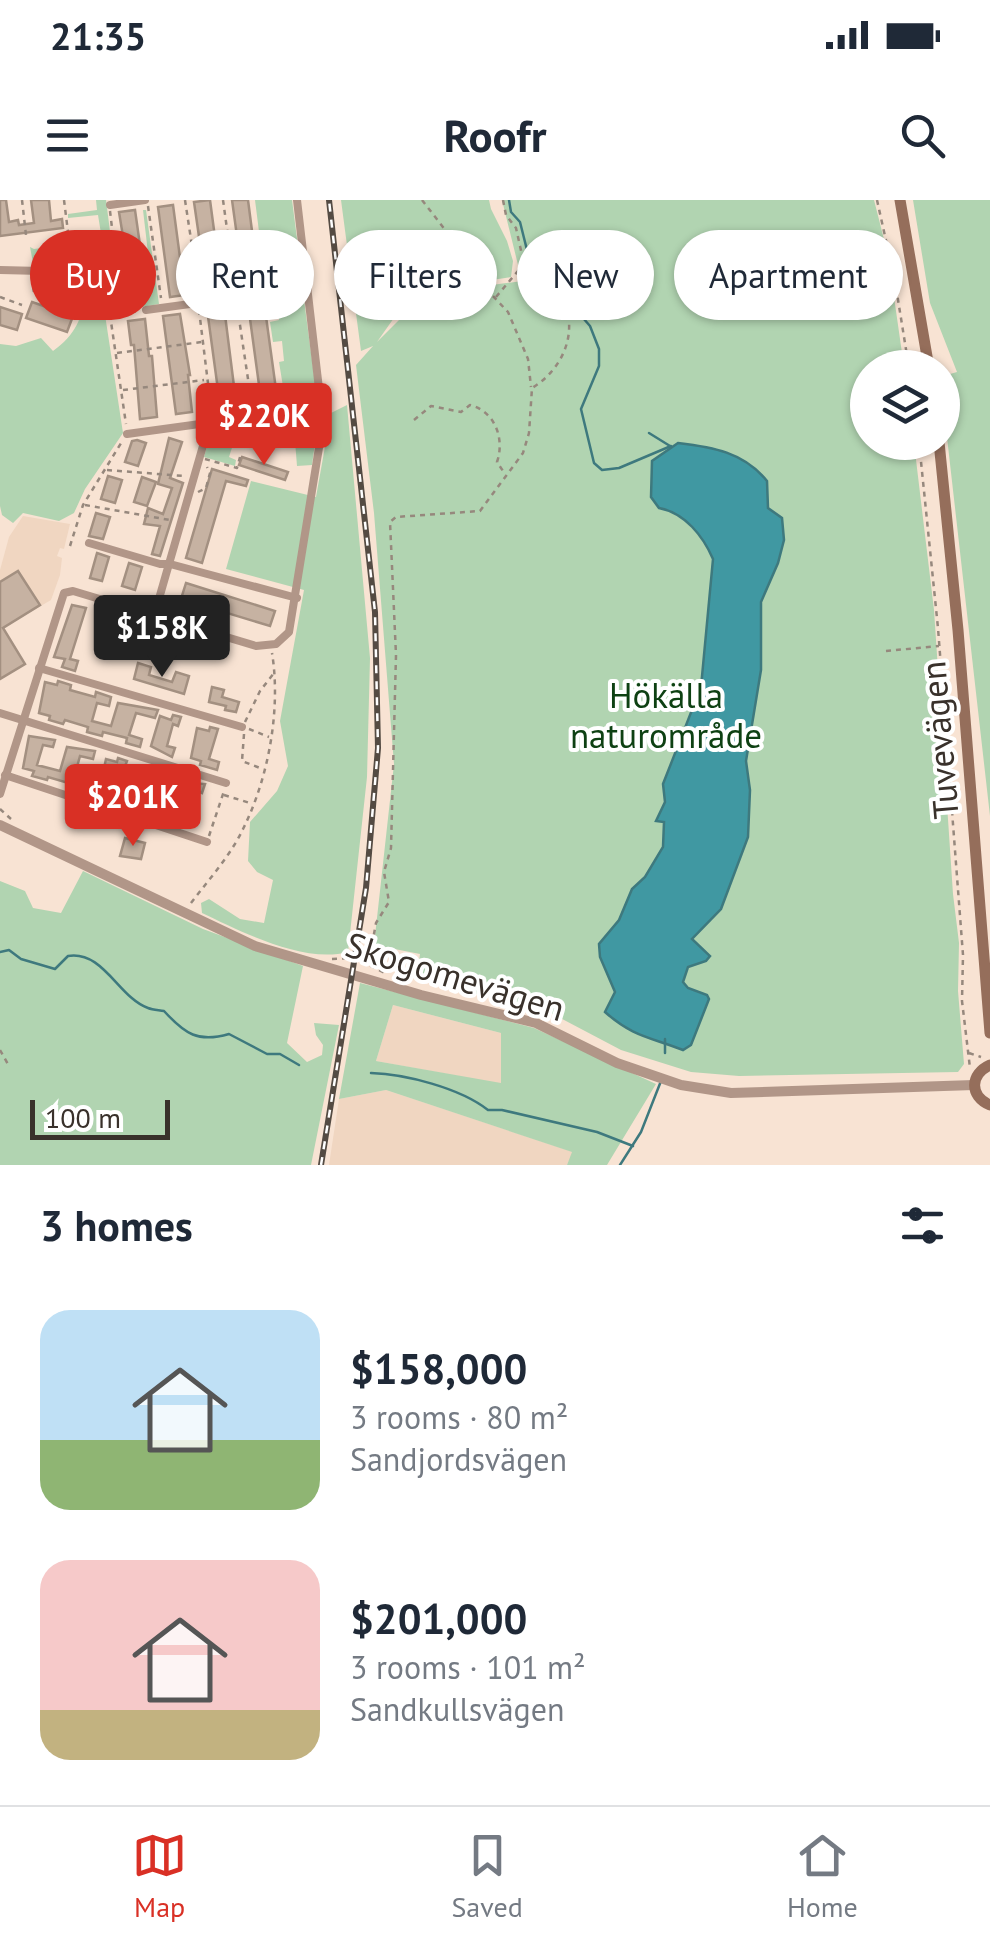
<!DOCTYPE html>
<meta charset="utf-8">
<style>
:root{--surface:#fff;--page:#f2f2f3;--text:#1f2937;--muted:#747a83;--line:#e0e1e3;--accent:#d93025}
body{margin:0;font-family:"PT Sans",sans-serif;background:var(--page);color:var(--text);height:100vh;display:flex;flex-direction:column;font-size:38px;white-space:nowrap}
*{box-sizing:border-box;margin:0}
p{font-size:32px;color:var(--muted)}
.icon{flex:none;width:55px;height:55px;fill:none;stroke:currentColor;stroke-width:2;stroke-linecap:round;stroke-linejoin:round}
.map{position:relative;height:965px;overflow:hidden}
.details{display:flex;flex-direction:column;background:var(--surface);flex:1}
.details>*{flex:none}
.hud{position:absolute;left:30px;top:30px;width:930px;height:90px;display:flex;gap:20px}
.controls{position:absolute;left:850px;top:150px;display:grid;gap:20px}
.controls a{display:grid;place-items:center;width:110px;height:110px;border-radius:50%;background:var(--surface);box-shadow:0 2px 8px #0004;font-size:50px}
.scale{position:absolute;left:30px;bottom:25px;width:140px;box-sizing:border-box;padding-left:10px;border:5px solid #39312b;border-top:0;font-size:28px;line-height:35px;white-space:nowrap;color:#39312b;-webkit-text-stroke:8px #fff;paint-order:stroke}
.price{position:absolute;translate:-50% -85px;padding:0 22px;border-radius:10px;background:var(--accent);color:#fff;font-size:32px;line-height:65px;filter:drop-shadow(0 2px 5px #0008)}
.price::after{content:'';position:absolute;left:50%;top:60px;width:30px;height:22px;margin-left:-15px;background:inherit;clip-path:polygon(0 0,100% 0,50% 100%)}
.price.active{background:#222;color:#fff}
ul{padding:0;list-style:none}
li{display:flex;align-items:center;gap:30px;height:250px;padding:0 40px}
li span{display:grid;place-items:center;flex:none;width:280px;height:200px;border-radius:30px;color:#555}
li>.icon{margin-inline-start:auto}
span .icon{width:120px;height:120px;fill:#fffc;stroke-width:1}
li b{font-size:42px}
h2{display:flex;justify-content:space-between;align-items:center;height:120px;padding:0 40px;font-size:42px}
.tag{padding:0 35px;border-radius:45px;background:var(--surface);box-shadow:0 2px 8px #0004;font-size:35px;line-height:90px}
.tag.active{background:var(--accent);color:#fff}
.status{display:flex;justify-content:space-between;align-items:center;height:70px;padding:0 50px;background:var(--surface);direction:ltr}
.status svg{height:28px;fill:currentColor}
header{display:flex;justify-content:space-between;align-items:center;height:130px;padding:0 40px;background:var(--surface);font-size:45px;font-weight:800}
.menu{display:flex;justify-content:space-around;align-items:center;height:140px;border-top:2px solid var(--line);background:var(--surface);font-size:28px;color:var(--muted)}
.menu a{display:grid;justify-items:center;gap:5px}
.menu .active{color:var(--accent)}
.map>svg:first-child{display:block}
.built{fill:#f0d6c1}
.green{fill:#b1d4b1;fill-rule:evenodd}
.water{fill:#4098a2;stroke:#3e797e;stroke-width:2.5}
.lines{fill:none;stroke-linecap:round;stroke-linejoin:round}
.stream{stroke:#3e797e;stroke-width:2.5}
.building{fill:#c6b2a2;stroke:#a39081;stroke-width:2.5}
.path{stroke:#96887d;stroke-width:2.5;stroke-dasharray:5 5;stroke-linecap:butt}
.service{stroke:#b19688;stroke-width:4}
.minor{stroke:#b19688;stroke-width:8}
.tertiary{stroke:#b19688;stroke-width:10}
.secondary{stroke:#956e5b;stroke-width:11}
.rail-casing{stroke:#544b43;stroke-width:6}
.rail{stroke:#fff;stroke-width:2.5;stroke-dasharray:8;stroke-linecap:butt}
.labels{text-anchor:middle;stroke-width:8;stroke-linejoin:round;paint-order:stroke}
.park-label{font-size:35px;fill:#0e4113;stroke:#fff}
.street-label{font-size:35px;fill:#39312b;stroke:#fff}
</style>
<div class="status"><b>21:35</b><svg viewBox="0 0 49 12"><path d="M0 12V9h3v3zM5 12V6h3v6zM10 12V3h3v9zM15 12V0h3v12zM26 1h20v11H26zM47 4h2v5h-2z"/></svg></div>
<header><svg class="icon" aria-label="menu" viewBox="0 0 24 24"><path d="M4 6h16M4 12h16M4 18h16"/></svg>Roofr<svg class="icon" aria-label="search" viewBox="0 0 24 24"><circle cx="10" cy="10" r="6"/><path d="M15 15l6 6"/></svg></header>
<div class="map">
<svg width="990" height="965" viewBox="0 0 990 965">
<rect width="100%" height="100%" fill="#f8e3d3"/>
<g class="built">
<polygon points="23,316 70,324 64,349 60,348 57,356 62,358 60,375 51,400 3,428 25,464 0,479 0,370 9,337"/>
<polygon points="393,805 501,833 502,884 376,861"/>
<polygon points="386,890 573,952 567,965 329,965 339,899"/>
</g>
<g class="green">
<polygon points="96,0 106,0 113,55 110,85 105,77 105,67 77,66 71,36 74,36 77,54 104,52 98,15 68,18 68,14 97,10"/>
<polygon points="255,0 292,0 302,77 294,86 245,92 244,90 266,87"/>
<polygon points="341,0 489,0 491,9 507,41 513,61 511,77 432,89 408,98 377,142 408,111 470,88 522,81 502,0 874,0 888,55 904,167 868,168 868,242 914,243 934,410 953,694 959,743 958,791 964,864 958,872 739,876 691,872 621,850 547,811 431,783 417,777 420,754 374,745 394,564 374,313 356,165 373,146 361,151"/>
<polygon points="913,0 990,0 990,616 943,202 943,176 957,172 930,103"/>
<polygon points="143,10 146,10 159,104 114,112 118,52 124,51 125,56 148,53"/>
<polygon points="65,45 68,61 64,65 33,63 30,47 34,49"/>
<path d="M84 87 102 95 123 233 85 289 74 313 59 321 23 313 13 323 2 315 0 306V144L16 146 41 138 53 151C76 135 85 115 84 87Z"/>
<polygon points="295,93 304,100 317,198 310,207 256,213 254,201 258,200 261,209 286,205 279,162 284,161 282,141 273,142 270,122 279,120 276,95"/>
<path d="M347 205 370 458 367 577 348 752C304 764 242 732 202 713L201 703 209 699 240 719 264 723 273 680 257 672 248 661 250 622 277 591 288 566 280 521 304 390 226 369 251 281 316 297 331 213Z"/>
<polygon points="311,214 318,221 312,265 297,266 295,241 289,240 291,231 258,221 255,230 250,229 251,221"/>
<path d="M248 221 247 228 239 226 229 257 236 260 235 266 204 257C214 223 214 225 248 221Z"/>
<polygon points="83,671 203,729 303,766 287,843 307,862 322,855 323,845 316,835 314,823 339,825 311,965 0,965 0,681 25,691 33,708 61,713"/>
<path d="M360 783 534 828 656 884 607 965H567L572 952 386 890 339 899ZM393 805 501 833V883L376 861Z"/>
</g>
<path class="water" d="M678 243C712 247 744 252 767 281L768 308 782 318 784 340 778 363 761 402V470L746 561 750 590 748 637 721 709 692 739 710 756 706 761 688 767 683 782 688 788 707 795 709 799 691 845 683 850C650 837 633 837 605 812L615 792 600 757 599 744 619 720 632 689 645 677 663 647 664 622 656 621 665 602 663 584 701 487 713 359C703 336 685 313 659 308L651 297 652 261Z"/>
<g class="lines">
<g class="stream">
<polyline points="509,0 511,12 520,22 528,54 534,61 558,70 562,76 570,103 590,126 599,149 599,166 581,209 594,263 602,270 619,268 671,246"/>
<polyline points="649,233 670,246"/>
<path d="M0 752 9 750 21 759 55 769 68 756C103 750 119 798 148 808 153 810 159 810 164 811 185 834 198 843 229 834L267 854H280L299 865"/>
<polyline points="665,853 665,839"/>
<path d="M371 873C405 874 460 888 488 910H502L597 932 633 946"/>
<polyline points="620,965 641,932 661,881"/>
</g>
</g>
<g class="building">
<polygon points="0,0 6,0 9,22 18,20 19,25 34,23 31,0 49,0 51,21 62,19 63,28 0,36"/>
<polygon points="210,0 222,90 207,92 194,2"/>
<polygon points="232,0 248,0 259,85 244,87"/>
<polygon points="173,5 185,95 170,97 158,7"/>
<polygon points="135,10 141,52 126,55 119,12"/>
<polygon points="32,102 73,116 67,132 26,118"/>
<polygon points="264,102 278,204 262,207 248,104"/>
<polygon points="0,107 22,114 17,130 0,125"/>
<polygon points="224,107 237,210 221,212 207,109"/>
<polygon points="180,114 190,175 188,175 192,212 176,214 163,116"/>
<polygon points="145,119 149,156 152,156 157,217 140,219 134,145 131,145 128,121"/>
<polygon points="169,238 182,242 170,278 183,283 160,356 152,354 160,326 144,324 148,308 163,314 172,288 158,284"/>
<polygon points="137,240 146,243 138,266 125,262 132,241"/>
<polygon points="242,257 288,272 285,280 239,265"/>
<polygon points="212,269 248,280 246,286 226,281 202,363 186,358"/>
<polygon points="108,276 122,280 115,303 101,299"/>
<polygon points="142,277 156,282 147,306 134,302"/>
<polygon points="96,313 110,317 103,339 89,336"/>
<polygon points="97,353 109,357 102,381 90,378"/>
<polygon points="129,363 142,367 135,390 122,386"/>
<polygon points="18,371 40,405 3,428 25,464 0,479 0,382"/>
<polygon points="186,383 275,411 270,426 181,399"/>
<polygon points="72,405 86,408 70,459 78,461 75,471 62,467 65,459 54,457"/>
<polygon points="108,415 123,419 117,439 102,435"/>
<polygon points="147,427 159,430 158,435 164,437 160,453 142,444"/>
<polygon points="138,463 151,467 149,475 172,482 176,472 189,476 184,494 134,479"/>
<polygon points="58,481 71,485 70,490 95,497 96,492 111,497 109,506 97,503 92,521 111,526 118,503 158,510 155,518 136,513 129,535 142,539 140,547 126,543 127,538 103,532 102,536 87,532 88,527 65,520 63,524 49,520 50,516 39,513 45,482 57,485"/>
<polygon points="212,487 224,490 222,497 239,502 236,512 225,510 226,506 209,502"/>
<polygon points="173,515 181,517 178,526 173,524 167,546 175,548 172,557 151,546 160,516 171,520"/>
<polygon points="210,527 218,529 209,559 219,562 217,570 200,565 201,561 191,558 197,528 209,531"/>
<polygon points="29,536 55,540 53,547 43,545 37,565 60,571 67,547 95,551 93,559 80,556 74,578 82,581 80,590 71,587 72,584 48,577 47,580 32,576 34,571 23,568"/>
<polygon points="118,558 127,561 124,569 119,567 112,591 120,593 118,601 99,591 106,559 117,562"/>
<polygon points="156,569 164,572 162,580 157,579 151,601 165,605 168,596 176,598 181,582 205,584 202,593 195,590 188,613 196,615 193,623 176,618 174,623 146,614 147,606 137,602 143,570 155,574"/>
<polygon points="125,638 145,643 141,659 120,656"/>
</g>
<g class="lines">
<g class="path">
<polyline points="22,0 26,35"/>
<polyline points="64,0 68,32"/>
<polyline points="185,0 199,92"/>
<polyline points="223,0 235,87"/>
<polyline points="422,0 460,49 475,77 508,112 528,159 531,187"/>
<polyline points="877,0 895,81 909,168"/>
<polyline points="148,6 161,98"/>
<polyline points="110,11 116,62 111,87"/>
<polyline points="32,77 34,93 73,107"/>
<polyline points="99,84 111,87 110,115 126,224"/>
<polyline points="0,97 22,105"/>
<polyline points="496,97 523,65"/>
<polyline points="237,105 252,206"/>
<polyline points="199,110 212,216"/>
<polyline points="111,115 138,111"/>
<polyline points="117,153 202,142"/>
<polyline points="123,190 204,180"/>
<path d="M414 220 431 206 461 212 470 205C495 211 505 239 497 262L505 274"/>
<polyline points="919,242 938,428 963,755 962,801 970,868"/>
<polyline points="205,259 237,268 240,257"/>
<polyline points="107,270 184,276"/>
<polyline points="198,292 206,288 210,273 207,267"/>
<polyline points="85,305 170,320"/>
<polyline points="70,346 83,305 123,240"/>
<polyline points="886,451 939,446"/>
<polyline points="245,522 260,491 274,473"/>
<polyline points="249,529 269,537"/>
<polyline points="244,534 242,561 260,568"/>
<polyline points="224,595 250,603"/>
<polyline points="0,609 11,619"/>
<polyline points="209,636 224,591"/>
<path d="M191 703C210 678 231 655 244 627 269 576 281 508 272 453"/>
<polyline points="376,750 396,759"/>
<polyline points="332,759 355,758 385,773"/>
<path d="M367 761 375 749 372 745 376 723 389 702 384 672 391 648 396 455 390 322 396 317 480 311 523 253 529 233 532 188C562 170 579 133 563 100 559 93 558 84 552 79 545 72 532 70 524 64L516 28 506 15 503 0"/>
<polyline points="0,850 9,866"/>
<polyline points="969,853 981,857"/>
</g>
<polyline class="service" points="397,787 404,756"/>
<g class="minor">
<polyline points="110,5 145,0"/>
<polyline points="0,70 83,72 90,78"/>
<polyline points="146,110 308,88"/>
<polyline points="127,234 323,207"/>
<polyline points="89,343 160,364 170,364 297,398"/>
<polyline points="154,416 209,225"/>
<polyline points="39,468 242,527"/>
<polyline points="0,513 226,583"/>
<polyline points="5,575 207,642"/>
<polyline points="0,594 64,393 73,391 256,446 276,444 289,432 323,223 297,0"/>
</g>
<polyline class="tertiary" points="0,625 255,746 421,795 536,823 617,863 681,885 731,893 974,885"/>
<g class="secondary">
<polyline points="900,0 929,168"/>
<polyline points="939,242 958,430 990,833"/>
<path d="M990 865C970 874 969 896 990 905"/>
</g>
<g class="rail-casing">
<polyline id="rail" points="321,965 366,688 378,548 375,412 329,0"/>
</g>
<use href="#rail" class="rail"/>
</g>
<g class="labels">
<g class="park-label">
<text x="666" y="508">Hökälla<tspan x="666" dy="40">naturområde</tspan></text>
</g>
<g class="street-label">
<text transform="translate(940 540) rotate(-95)" y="12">Tuvevägen</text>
<text transform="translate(455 777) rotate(17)" y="12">Skogomevägen</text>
</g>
</g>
</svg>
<div class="controls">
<a><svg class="icon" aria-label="layers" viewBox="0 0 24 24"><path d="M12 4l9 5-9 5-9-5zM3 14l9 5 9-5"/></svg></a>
</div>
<div class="scale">100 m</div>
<b class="price" style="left:264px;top:268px">$220K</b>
<b class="price active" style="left:162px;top:480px">$158K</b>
<b class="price" style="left:133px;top:649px">$201K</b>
<div class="hud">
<a class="tag active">Buy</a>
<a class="tag">Rent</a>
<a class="tag">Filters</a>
<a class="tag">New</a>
<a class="tag">Apartment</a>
</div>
</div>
<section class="details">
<h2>3 homes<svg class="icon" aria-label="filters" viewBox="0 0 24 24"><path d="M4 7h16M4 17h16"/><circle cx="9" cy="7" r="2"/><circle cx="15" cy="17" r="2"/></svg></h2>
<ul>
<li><span style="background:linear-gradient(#bfe0f5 65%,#8fb573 0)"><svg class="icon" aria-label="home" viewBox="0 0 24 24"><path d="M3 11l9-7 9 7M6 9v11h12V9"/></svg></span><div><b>$158,000</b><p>3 rooms · 80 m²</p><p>Sandjordsvägen</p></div></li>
<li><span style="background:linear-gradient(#f6c9c9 75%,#c2b280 0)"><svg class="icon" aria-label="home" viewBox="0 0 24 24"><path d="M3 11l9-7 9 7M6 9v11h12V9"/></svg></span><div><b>$201,000</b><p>3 rooms · 101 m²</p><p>Sandkullsvägen</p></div></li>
</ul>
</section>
<nav class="menu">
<a class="active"><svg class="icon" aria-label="map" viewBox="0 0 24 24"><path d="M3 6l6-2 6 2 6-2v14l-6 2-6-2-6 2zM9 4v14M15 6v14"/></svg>Map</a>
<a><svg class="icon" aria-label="saved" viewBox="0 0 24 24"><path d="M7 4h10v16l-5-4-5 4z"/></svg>Saved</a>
<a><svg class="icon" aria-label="home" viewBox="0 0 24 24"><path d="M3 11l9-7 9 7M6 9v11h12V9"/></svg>Home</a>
</nav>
